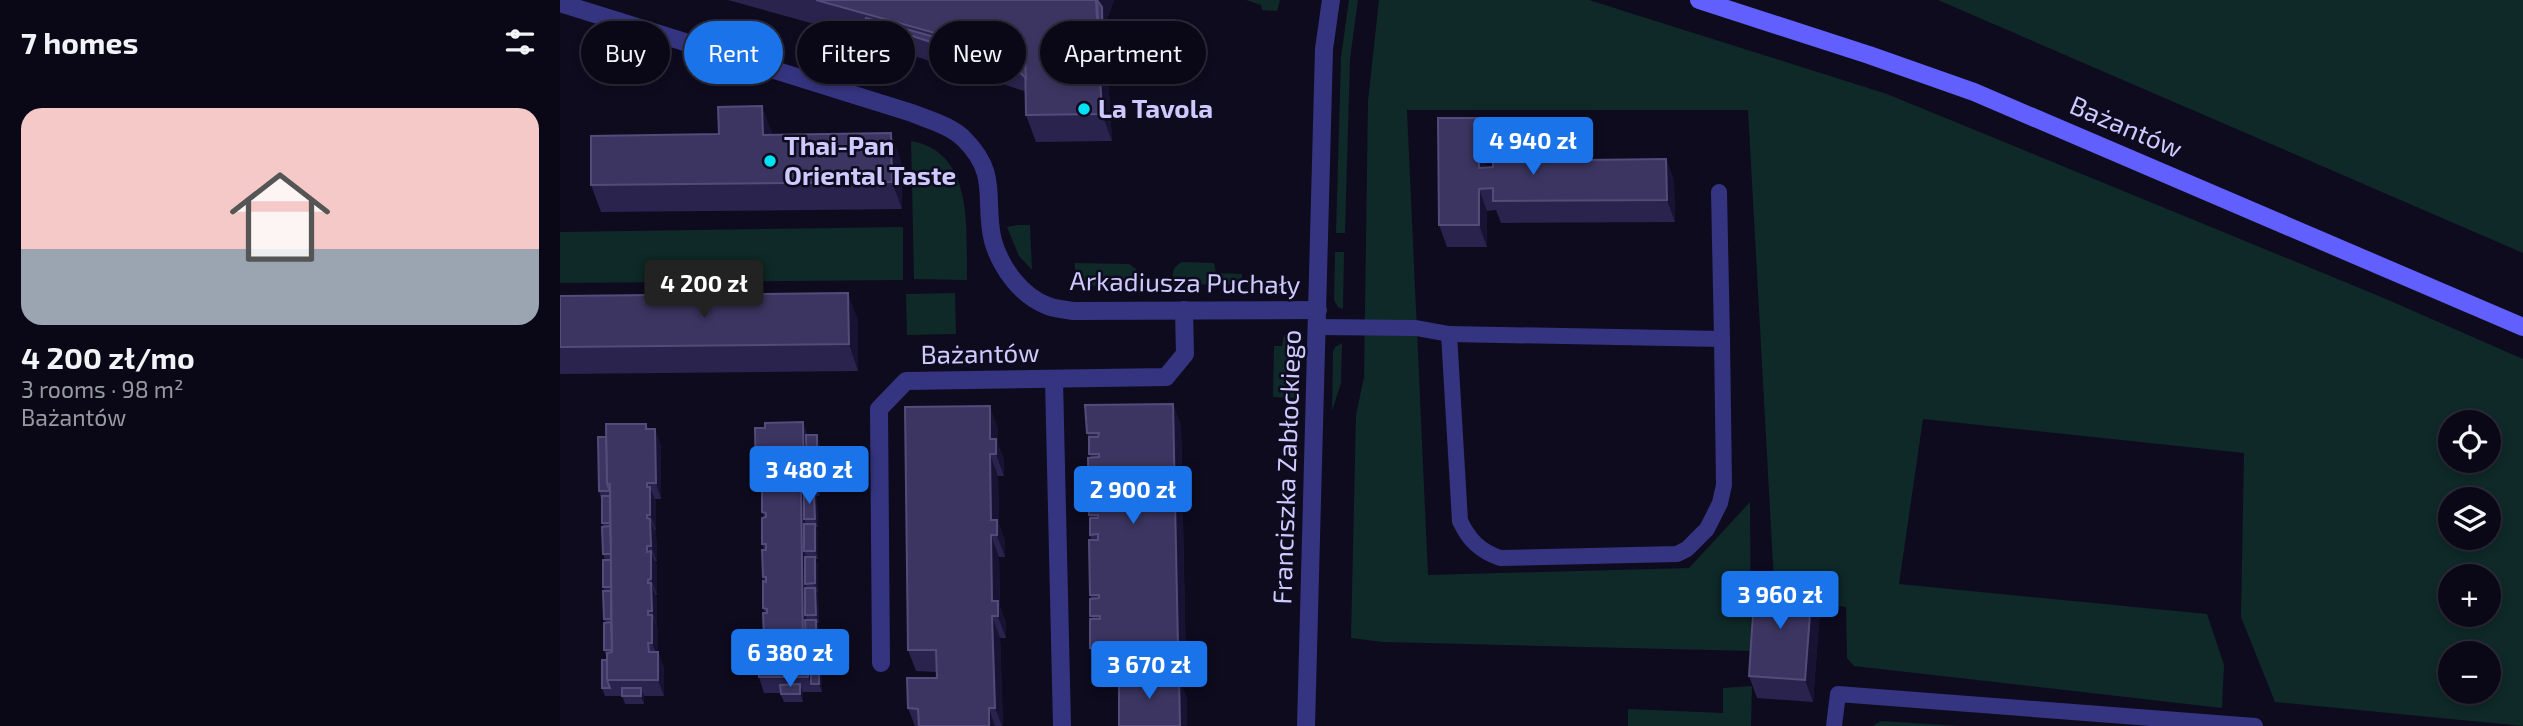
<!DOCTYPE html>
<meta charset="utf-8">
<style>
:root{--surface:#0a0817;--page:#131120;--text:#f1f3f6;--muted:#999aa1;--line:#2a2936;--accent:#1a73e8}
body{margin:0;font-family:"Exo 2",sans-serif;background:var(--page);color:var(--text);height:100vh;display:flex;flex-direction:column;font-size:26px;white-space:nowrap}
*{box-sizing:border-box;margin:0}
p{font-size:23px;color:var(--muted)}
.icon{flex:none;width:38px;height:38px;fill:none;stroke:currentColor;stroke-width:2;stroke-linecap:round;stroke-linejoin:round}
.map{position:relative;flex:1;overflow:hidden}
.drawer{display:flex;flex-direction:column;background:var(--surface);width:560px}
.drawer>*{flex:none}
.banner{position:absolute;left:21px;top:21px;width:665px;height:63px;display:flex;gap:14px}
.controls{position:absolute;left:1878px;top:410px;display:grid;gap:14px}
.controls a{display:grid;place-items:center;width:63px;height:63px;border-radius:50%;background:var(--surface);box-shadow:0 4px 10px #0003,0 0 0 2px var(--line);font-size:35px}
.price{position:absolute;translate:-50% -60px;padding:0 16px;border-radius:7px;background:var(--accent);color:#fff;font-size:23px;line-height:46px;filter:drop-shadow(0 2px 4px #0008)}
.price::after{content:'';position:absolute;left:50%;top:42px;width:21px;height:16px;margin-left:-10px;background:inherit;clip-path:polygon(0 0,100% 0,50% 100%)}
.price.selected{background:#222;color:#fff}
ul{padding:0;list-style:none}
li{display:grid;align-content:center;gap:14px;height:371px;padding:0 21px}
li+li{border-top:2px solid var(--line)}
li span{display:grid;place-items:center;height:217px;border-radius:21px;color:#555}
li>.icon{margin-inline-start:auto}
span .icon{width:126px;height:126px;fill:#fffc;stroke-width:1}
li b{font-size:30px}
h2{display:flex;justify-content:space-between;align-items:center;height:84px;padding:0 21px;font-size:30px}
.chip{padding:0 24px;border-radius:32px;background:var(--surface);box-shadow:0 4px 10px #0003,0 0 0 2px var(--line);font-size:24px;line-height:63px}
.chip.selected{background:var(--accent);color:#fff}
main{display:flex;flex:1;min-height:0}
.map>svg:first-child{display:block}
.green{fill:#0e2927;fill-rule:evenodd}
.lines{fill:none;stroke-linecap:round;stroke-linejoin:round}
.lane{stroke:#353480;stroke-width:16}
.street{stroke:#353480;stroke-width:18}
.secondary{stroke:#6160ff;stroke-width:18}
.wall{fill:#2a234e}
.shaded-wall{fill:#181233}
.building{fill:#3c3561;stroke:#534c7a;stroke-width:2}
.poi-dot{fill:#00e1f4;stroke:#0e0b1f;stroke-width:2.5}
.labels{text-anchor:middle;stroke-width:5;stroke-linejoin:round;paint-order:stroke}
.poi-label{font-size:26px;font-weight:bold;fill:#cec9ff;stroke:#0e0b1f;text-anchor:start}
.street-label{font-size:26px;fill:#cec9ff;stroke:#0e0b1f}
</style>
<main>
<section class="drawer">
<h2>7 homes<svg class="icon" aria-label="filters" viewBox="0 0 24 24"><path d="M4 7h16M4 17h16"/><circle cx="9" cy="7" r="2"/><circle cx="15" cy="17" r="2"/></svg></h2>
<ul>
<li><span style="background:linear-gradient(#f6c9c9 65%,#9aa5b1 0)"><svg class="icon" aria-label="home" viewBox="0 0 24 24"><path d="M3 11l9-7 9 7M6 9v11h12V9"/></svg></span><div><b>4 200 zł/mo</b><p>3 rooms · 98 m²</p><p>Bażantów</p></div></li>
</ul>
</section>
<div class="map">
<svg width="1963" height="726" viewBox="0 0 1963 726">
<rect width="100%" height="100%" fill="#0e0b1f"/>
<g class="green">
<polygon points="686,0 720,0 717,11 702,10 701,5"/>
<polygon points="789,0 798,0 790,59 785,233 776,233 781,57"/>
<path d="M819 0H1029L1327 94 1819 296 1963 359V726L1715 702 1681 617 1684 453 1363 419 1339 584 1647 614 1664 665 1662 708 1294 666 1287 658 1286 607 1215 600 1188 110H847L868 575 1129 568 1190 502 1191 651 823 642 791 638 796 415 804 377 808 101ZM1890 422H1928V460H1890ZM1890 499H1928V537H1890ZM1890 576H1928V614H1890ZM1890 653H1928V691H1890Z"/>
<polygon points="1378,0 1963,0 1963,253"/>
<path d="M351 141C415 152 406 231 407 280L354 279Z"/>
<polygon points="458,225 470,225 472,270 459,256 447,227"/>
<polygon points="343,227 343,280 0,283 0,232"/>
<polygon points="775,252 784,252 783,309 778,307 774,300"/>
<path d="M622 262 654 263 656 273 682 274V284L615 285C611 275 612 267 622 262Z"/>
<polygon points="515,263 569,264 576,269 577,279 575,285 523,286 515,277"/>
<polygon points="395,293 396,334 347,335 346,294"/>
<path d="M724 335C740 355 738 373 737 398L713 397 714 346H722Z"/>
<polygon points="782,343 781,383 772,411 773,352 775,347"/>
<polygon points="1192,686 1191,726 1068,726 1068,709 1163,713 1163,688"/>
<polygon points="1321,721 1401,726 1402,726 1313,726"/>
</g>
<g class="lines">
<g class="lane">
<polyline points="757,327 856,328 889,334 1162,339 1159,192"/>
<path d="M889 334 900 521C909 540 920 551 940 558L1117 554 1127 549 1147 529 1160 503 1164 485 1162 339"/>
<polyline points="1274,726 1278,694 1695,726"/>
</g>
<g class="street">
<path d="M0 3 352 113C369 120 392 126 405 140 440 175 423 201 433 241 441 268 461 296 488 306 496 309 506 310 514 311L758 310"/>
<polyline points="494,380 502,726"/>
<polyline points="321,663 319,409 346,381 606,377 625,354 624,310"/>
<polyline points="746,726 764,49 771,0"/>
</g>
<polyline class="secondary" points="1139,0 1309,55 1414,92 1963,327"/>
</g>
<g class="wall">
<polygon points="168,0 554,0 547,19 550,29 551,77 548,77 552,141 476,142 466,115 466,93 464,91 313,43 312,40"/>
<polygon points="212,133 212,135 341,160 342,209 41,212 31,185"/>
<polygon points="927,140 927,167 1106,159 1114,181 1115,222 941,223 936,210 927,211 927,247 887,247 879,225"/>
<polygon points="0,296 298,320 298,371 0,374"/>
<polygon points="613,404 621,426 626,668 538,670 530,648 532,619 530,616 531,599 530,595 531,540 530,535 530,518 529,515 531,458 529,454 529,439 527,433"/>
<polygon points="86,424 88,429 101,445 101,499 94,499 96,502 96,530 95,530 96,534 97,562 95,561 97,567 97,595 95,595 97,599 97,627 96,627 98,630 98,652 104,668 104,696 84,696 84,704 65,704 62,696 45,696 42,688 47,659 44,650 45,623 44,619 44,591 43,587 45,560 43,554 43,527 42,523 41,499 39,491 46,437"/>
<polygon points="438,428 438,444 444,461 444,476 438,476 439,524 445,542 445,557 439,557 440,607 446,623 446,638 440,638 443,726 355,726 348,708 377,678 376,672 356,671 348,650"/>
<polygon points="248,435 260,443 260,496 256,496 257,500 258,527 256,527 258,532 258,559 255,559 258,565 258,592 257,592 258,596 259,623 257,623 259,628 259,655 250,655 251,657 262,665 262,692 243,692 243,702 224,702 220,693 204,693 199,677 207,651 204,640 205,613 203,608 205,582 203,577 204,550 202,544 204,517 202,512 202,496 196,481"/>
<polygon points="1260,610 1253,702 1197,698 1189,676"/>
</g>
<g class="shaded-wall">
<polygon points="536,0 554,0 547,19 550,29 551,77 543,55 540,55 548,77 552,141 542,114"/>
<polygon points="202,106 212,133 212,162 203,135"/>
<polygon points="919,118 927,140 927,190 919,168"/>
<polygon points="331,133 341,160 342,209 332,182"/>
<polygon points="1106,159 1114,181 1115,222 1107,200"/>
<polygon points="919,189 927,211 927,247 919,225"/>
<polygon points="288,293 298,320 298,371 289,344"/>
<polygon points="613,404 621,426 626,668 618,646"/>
<polygon points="430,406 438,428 438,444 444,461 444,476 430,439"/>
<polygon points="243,422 249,438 247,488 244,480"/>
<polygon points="95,429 101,445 101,499 96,483"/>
<polygon points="257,435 260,443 260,496 257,488"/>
<polygon points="430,454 438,476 439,524 445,542 445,557 431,520"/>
<polygon points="241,480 247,496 244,519 247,527 244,551 247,559 245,584 248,591 245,615 248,622 246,647 248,654 248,650 254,665 251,684 248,677 243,650"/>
<polygon points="87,483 90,493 90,487 96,502 96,530 90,515"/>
<polygon points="254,492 257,500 258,527 255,519"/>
<polygon points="87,515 90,525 90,519 96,534 97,562 91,546"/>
<polygon points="255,524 258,532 258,559 255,551"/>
<polygon points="431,535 439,557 440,607 446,623 446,638 432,601"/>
<polygon points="87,546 91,556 91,551 97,567 97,595 91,579"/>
<polygon points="255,557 258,565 258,592 255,583"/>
<polygon points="88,580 91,589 91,583 97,599 97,627 92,611"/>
<polygon points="255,588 258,596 259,623 256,615"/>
<polygon points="1252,588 1260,610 1253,702 1245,680"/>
<polygon points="88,611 92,621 92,615 98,630 98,658 92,643"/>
<polygon points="432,616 440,638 443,726 442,726 435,708"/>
<polygon points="256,620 259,628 259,655 256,647"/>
<polygon points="98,652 104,668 104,696 98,680"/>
<polygon points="259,657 262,665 262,692 259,684"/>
<polygon points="619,676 627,698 627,726 620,726"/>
<polygon points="240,684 243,693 243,702 240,694"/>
<polygon points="81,688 84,696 84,704 81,696"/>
<polygon points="429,708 435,726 429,726"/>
</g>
<g class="building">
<polygon points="256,0 536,0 542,114 466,115 465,58"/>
<polygon points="537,0 542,7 543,55 540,55"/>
<polygon points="306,18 465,62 466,78 456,69 305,21"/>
<polygon points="202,106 203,135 331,133 332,182 31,185 31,136 159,134 158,107"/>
<polygon points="878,118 919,118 919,168 933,167 933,161 1106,159 1107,200 933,201 933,188 919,189 919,225 879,225"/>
<polygon points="288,293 289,344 0,347 0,296"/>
<polygon points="613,404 618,646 530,648 530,619 540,619 540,616 530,616 530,599 539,598 539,595 530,595 529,540 538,540 538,534 530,535 530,518 538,518 538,515 529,515 528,458 539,457 539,454 529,454 529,437 538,437 539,433 527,433 525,405"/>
<polygon points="430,406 430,439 436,439 436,454 430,454 431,520 437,520 437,535 431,535 432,601 438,601 438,616 432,616 435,708 429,708 429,726 359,726 358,709 348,708 347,678 377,678 376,650 348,650 345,407"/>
<polygon points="243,422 244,480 241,480 243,645 243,650 248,650 248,677 199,677 198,651 207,651 207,640 204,640 203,613 207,613 207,609 203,608 203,581 206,582 206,577 203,577 202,550 206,550 206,544 202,544 202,518 206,517 206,513 202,512 202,486 205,486 206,481 196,481 195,428 205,428 205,423"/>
<polygon points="46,424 86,424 86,429 95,429 96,483 87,483 87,487 90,487 90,515 87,515 87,518 90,519 91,546 87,546 87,552 91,551 91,579 88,580 88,583 91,583 92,611 88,611 88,615 92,615 92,643 88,643 89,652 98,652 98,680 47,680 47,653 52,652 50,484 47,484"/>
<polygon points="246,435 257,435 257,488 247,488"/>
<polygon points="38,437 46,437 47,484 50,491 39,491"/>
<polygon points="244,492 254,492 255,519 244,519"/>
<rect x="42" y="496" width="8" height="27"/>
<rect x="244" y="524" width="11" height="27"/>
<polygon points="50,526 51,554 43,554 42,527"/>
<polygon points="245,557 255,557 255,583 245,584"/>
<rect x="43" y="560" width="8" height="27"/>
<polygon points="1195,582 1252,588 1245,680 1189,676"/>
<polygon points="245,588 255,588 256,615 245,615"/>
<polygon points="43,591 51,591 51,619 44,619"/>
<polygon points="245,620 256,620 256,647 246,647"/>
<polygon points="51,622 52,650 44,650 44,623"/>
<rect x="251" y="657" width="8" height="27"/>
<polygon points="42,660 47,660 47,680 50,688 42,688"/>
<polygon points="619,676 620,726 559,726 559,677"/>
<polygon points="240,684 240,694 221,694 220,685"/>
<rect x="62" y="688" width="19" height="8"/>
</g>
<g class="poi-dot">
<circle cx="524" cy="109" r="7"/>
<circle cx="210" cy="161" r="7"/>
</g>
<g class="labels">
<g class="poi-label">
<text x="538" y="118">La Tavola</text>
<text x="224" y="155">Thai-Pan<tspan x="224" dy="30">Oriental Taste</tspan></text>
</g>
<g class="street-label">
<text transform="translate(1566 127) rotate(23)" y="9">Bażantów</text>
<text transform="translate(625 283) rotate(1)" y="9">Arkadiusza Puchały</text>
<text transform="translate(420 354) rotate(-1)" y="9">Bażantów</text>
<text transform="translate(727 467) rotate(-88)" y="9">Franciszka Zabłockiego</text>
</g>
</g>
</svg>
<div class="controls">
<a><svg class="icon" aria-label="locate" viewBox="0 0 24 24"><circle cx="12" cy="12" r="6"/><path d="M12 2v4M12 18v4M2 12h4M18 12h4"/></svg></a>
<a><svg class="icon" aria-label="layers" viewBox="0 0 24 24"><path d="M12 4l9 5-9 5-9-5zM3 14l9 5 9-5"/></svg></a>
<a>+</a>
<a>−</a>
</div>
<b class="price" style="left:973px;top:177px">4 940 zł</b>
<b class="price selected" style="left:144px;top:320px">4 200 zł</b>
<b class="price" style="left:249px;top:506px">3 480 zł</b>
<b class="price" style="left:573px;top:526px">2 900 zł</b>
<b class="price" style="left:1220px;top:631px">3 960 zł</b>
<b class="price" style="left:230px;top:689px">6 380 zł</b>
<b class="price" style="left:589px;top:701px">3 670 zł</b>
<div class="banner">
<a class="chip">Buy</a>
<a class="chip selected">Rent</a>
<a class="chip">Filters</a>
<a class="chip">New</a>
<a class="chip">Apartment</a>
</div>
</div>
</main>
